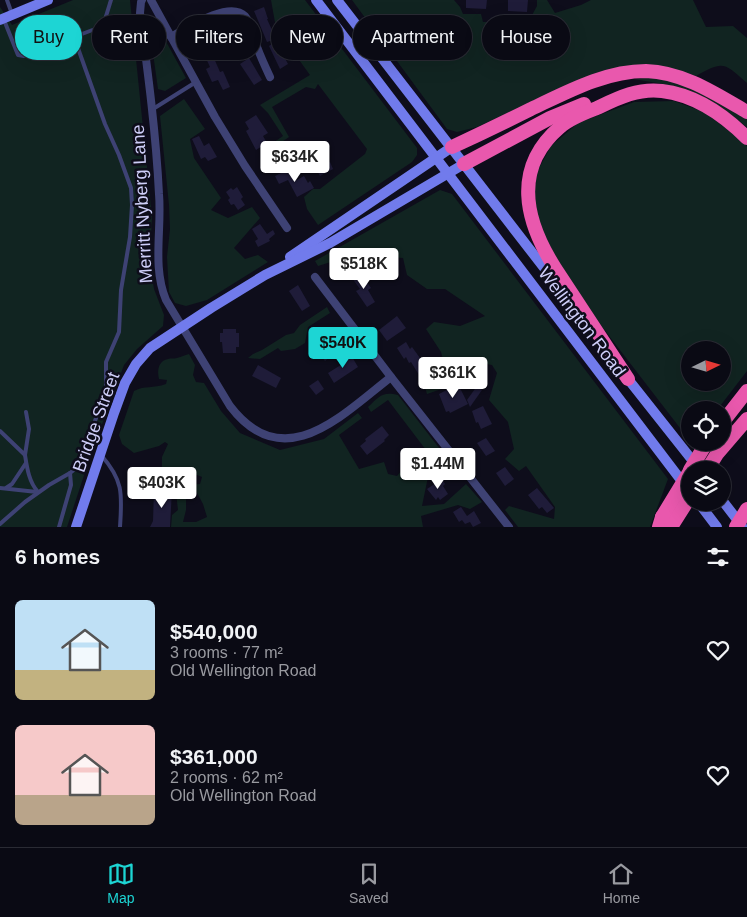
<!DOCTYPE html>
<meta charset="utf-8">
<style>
:root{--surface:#0a0a14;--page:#181822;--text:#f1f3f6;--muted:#999aa0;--line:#2a2b34;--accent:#1dd5d4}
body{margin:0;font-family:Arial,sans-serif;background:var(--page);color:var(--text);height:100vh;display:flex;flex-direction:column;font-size:19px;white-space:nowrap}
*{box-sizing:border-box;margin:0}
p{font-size:16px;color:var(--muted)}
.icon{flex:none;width:28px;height:28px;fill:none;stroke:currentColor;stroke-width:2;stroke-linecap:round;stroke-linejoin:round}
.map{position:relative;height:527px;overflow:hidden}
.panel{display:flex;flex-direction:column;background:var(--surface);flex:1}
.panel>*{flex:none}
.banner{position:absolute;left:15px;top:15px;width:718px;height:45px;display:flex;gap:10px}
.needle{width:32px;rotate:85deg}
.tools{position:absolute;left:681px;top:341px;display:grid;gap:10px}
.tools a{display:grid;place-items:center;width:50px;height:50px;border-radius:50%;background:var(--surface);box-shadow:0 5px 20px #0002,0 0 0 1px var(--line);font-size:25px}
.price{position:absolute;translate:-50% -42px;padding:0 11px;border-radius:5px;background:#fff;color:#222;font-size:16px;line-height:32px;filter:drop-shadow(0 1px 2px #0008)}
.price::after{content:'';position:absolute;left:50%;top:30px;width:15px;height:11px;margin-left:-8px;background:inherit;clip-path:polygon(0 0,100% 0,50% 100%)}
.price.active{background:var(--accent);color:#111}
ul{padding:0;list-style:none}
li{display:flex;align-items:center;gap:15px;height:125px;padding:0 15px}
li span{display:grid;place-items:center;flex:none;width:140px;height:100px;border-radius:8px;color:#555}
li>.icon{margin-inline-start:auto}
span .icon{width:60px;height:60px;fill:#fffc;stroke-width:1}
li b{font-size:21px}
h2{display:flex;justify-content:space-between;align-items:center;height:60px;padding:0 15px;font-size:21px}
.pill{padding:0 18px;border-radius:22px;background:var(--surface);box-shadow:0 5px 20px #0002,0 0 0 1px var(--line);font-size:18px;line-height:45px}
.pill.active{background:var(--accent);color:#111}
.menu{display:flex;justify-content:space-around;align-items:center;height:70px;border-top:1px solid var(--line);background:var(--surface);font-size:14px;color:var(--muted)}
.menu a{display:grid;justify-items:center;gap:2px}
.menu .active{color:var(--accent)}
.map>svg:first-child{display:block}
.green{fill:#112421;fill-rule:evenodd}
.building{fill:#1f1c39}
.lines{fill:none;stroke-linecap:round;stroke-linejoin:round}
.lane{stroke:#3e4274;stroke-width:4}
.street{stroke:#3e4274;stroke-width:8}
.secondary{stroke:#717bec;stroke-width:10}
.highway{stroke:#e958ad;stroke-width:14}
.highway-bridge{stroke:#e958ad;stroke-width:14}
.labels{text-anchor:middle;stroke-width:5;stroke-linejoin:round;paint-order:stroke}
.street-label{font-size:18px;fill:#cecef8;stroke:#0e0d1b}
</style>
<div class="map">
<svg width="747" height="527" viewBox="0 0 747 527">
<rect width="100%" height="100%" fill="#0e0d1b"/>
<g class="green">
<polygon points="73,0 130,0 152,216 150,258 152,277 154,289 164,315 163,326 137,349 124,365 91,454 67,527 0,527 0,7 12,25"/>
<polygon points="271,0 305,0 417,148 417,155 412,162 318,225 307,209 304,197 313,189 320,189 365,154 367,149 318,84 315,89 306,87 272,107 289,137 276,146 285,147 290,152 290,157 283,160 273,157 267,147 283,136 268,113 260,105 310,75 276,28"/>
<path d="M352 0H454L460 7 463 14H481L483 22H499L503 18 531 17 537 6V0H547L555 13 581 5 591 0H693L706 27 733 26 747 38V83C724 63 724 60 696 76L669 68 574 82 477 127 457 132 447 129Z"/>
<polygon points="149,25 157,25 186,78 165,91 158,89"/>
<path d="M661 77 696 87 747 116V127C733 116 720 105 705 98 683 86 657 83 633 79Z"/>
<polygon points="184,99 205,129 190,139 194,158 221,198 211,210 228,218 252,207 260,218 234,248 245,259 258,255 268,262 207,300 186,306 175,303 169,292 167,257 170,229 169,205 160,116"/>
<path d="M674 101 704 112 745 143 747 147V371L717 410H690V441L603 328 567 275 546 240 535 211 534 189 538 170 551 146 578 123 634 102ZM690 350H722V382H690Z"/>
<path d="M440 190 452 194 668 479 650 527H518L505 510 509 506 554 519 555 507 526 466 519 471 505 459 514 449 508 422 489 400 497 373 492 365C472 361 461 366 453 385L427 394 425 387 446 371 441 352 426 329 434 322 460 326 485 316 445 289H427L407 275 403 258 389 257 352 271 334 261 318 266 315 261Z"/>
<polygon points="327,307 330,313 308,327 305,343 295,349 281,351 278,348 260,359 248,358 253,354 262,350 286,335 294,333 300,325"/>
<path d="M189 354 195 365 193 375 196 382 204 383 221 411 240 433 280 450 324 439 358 413 362 418 339 435 359 469 384 462 388 474 397 476 402 470V457L426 450 388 400 371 412 368 407C379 397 382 391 398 395L443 453 436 471 428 477 422 506 444 504 466 484 482 502 470 509 458 505 421 516 423 527H171L172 515 178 510 176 493 181 492 186 497V510L183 522H196L207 517 203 504 196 491 189 492V485L200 484 202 477 197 475 191 478 185 471 177 475 175 484 169 486 164 484 162 472V457L168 444 165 442 159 446 134 453 122 444 119 435 134 391C145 385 153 389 166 384L167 380 159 379C157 371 158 361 168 359 171 358 174 359 177 358 182 357 184 355 189 354Z"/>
</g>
<g class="building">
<polygon points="466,0 487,0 486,9 466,8"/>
<polygon points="508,0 528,0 527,12 508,11"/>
<polygon points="264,7 268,19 267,19 276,39 267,42 254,11"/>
<polygon points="237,18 246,48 236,51 228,24 232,23 231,19"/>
<polygon points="209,38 217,54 213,56 220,72 223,71 230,87 223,90 218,80 212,82 206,69 210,67 199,43"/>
<polygon points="276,41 288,64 280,69 269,46"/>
<polygon points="249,58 262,80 254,85 240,64"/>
<polygon points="256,115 268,133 263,136 267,143 256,150 246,131 249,129 245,122"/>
<polygon points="199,136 204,146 209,143 217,157 208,161 205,157 201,159 192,139"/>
<polygon points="330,162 333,169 320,176 316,169"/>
<polygon points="289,169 295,181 304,176 308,183 310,181 314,188 297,197 288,180 279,184 275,176"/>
<polygon points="237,187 243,197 241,199 245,205 238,210 234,204 231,205 228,200 230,198 226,192 231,188 233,190"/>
<polygon points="260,224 267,234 273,230 275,234 269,239 270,241 258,247 255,241 258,239 252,229"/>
<polygon points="360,272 371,288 368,290 375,302 367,307 356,291 360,289 352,278"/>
<polygon points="298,285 310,306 302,311 289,291"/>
<polygon points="397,316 406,328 387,341 379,330"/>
<polygon points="223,329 236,329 236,333 239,333 239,347 236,347 236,353 223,353 222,342 220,342 220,333 223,333"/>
<polygon points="323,330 334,347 332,349 335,353 325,361 322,357 320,359 314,351 322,345 315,336"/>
<polygon points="406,342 410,349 412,347 433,376 424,383 411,362 409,363 406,357 404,359 397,348"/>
<polygon points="351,355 358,367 334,383 328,373 344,363 342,361"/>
<polygon points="258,365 281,378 276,388 252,376"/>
<polygon points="318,380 324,389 316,395 309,386"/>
<polygon points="458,384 468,404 450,413 449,411 446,412 439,394"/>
<polygon points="477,386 482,390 470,407 467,400"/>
<polygon points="483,406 492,424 481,429 478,422 476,423 472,411"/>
<polygon points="382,426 389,435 384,440 385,441 367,455 360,446 366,441 365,439"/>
<polygon points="486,438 495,451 486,456 477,443"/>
<polygon points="505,467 514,479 505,486 496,473"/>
<polygon points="442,479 445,484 443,486 448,494 440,500 438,497 436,500 427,489"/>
<polygon points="537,488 554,508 547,513 542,507 539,509 528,495"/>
<polygon points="154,490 172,490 170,527 150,527 153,521"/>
<polygon points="461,507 467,516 474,511 481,523 473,527 470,522 465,524 462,520 459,522 453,512"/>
</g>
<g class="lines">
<g class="lane">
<polyline points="7,0 12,14"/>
<polyline points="4,20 18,55 24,56 103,26 111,0"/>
<polyline points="153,109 196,82"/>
<polyline points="0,431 25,455 29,429 26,412"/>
<path d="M25 455C27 468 29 482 38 492"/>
<path d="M101 455C124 481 122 495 120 527"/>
<polyline points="0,488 37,492"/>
<polyline points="6,488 12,484 26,463"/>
<polyline points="0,524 25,502 49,485 70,473 79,466 84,457 92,428 106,394 106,362 119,332 121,290 130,237 132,205 131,188 119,155 105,124 74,37"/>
<polyline points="59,527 71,485 70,473"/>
</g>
<g class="street">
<path d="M142 0 141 2 140 13C148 73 156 134 159 194 162 229 152 267 166 300L230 406C284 477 342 415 391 377"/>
<polyline points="151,0 215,117 245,166 287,228"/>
<path d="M171 37C187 28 229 0 245 16 251 23 252 33 255 41 259 54 265 66 270 77"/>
<polyline points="315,277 391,377 509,527"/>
</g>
<g class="secondary">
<polyline points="316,0 690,492"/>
<polyline points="337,0 572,304"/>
<polyline points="0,20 48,0"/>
<polyline points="290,257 452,147"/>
<polyline points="624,374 700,470"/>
<polyline points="722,500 742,526"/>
<polyline points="698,502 717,527"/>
<polyline points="76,527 114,413 125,383 136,364 150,348 211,308 265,275 330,243 464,164"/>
</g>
<g class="highway">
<path d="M452 147C478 135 505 122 531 109 567 92 605 71 646 71 683 72 716 94 747 112"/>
<polyline points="464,164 550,118 584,104"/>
<path d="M628 379 555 268C525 221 512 168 560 127 570 118 584 113 597 108 618 98 638 88 662 91 695 95 724 115 747 138"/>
<polyline points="722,423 747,391"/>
<polyline points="707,470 717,454 747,419"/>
<polyline points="659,527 662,517"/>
<polyline points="671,527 690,497"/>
</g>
<g class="highway-bridge">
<polyline points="690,470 704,447"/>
<polyline points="662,517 690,471"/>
<polyline points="736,527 747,509"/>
</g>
</g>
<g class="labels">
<g class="street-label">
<text transform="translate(142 204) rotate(-93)" y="6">Merritt Nyberg Lane</text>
<text transform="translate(582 322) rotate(53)" y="6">Wellington Road</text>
<text transform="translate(96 422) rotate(-70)" y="6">Bridge Street</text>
</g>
</g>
</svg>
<div class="tools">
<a><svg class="needle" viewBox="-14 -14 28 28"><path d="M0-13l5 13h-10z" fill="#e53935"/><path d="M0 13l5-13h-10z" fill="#999aa0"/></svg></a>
<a><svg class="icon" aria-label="locate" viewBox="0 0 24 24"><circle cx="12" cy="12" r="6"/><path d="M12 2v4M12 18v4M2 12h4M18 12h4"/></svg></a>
<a><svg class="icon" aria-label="layers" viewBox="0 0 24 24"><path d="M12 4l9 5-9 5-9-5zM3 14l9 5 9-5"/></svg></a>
</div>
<b class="price" style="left:295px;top:183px">$634K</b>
<b class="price" style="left:364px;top:290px">$518K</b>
<b class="price active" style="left:343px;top:369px">$540K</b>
<b class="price" style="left:453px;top:399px">$361K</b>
<b class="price" style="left:438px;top:490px">$1.44M</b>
<b class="price" style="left:162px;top:509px">$403K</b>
<div class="banner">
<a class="pill active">Buy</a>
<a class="pill">Rent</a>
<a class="pill">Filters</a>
<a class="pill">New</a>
<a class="pill">Apartment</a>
<a class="pill">House</a>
</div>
</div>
<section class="panel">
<h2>6 homes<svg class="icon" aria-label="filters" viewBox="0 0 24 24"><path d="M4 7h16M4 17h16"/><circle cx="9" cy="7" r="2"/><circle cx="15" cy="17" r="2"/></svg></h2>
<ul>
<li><span style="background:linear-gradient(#bfe0f5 70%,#c2b280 0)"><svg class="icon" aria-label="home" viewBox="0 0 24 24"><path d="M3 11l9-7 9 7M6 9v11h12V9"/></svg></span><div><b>$540,000</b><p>3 rooms · 77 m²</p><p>Old Wellington Road</p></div><svg class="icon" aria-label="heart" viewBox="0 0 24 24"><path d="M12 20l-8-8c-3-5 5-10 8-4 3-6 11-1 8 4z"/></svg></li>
<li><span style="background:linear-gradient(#f6c9c9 70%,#b9a48a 0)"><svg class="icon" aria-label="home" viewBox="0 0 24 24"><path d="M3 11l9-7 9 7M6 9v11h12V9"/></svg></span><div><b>$361,000</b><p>2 rooms · 62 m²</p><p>Old Wellington Road</p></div><svg class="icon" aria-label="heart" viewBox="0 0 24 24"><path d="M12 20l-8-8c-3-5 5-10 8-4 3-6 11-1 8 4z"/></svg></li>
</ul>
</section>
<nav class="menu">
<a class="active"><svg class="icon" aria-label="map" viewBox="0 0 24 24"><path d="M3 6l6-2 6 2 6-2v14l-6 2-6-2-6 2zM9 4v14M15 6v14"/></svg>Map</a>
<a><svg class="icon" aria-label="saved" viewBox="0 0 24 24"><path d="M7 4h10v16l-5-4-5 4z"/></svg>Saved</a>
<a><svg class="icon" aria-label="home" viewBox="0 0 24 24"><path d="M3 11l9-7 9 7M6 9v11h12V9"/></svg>Home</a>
</nav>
